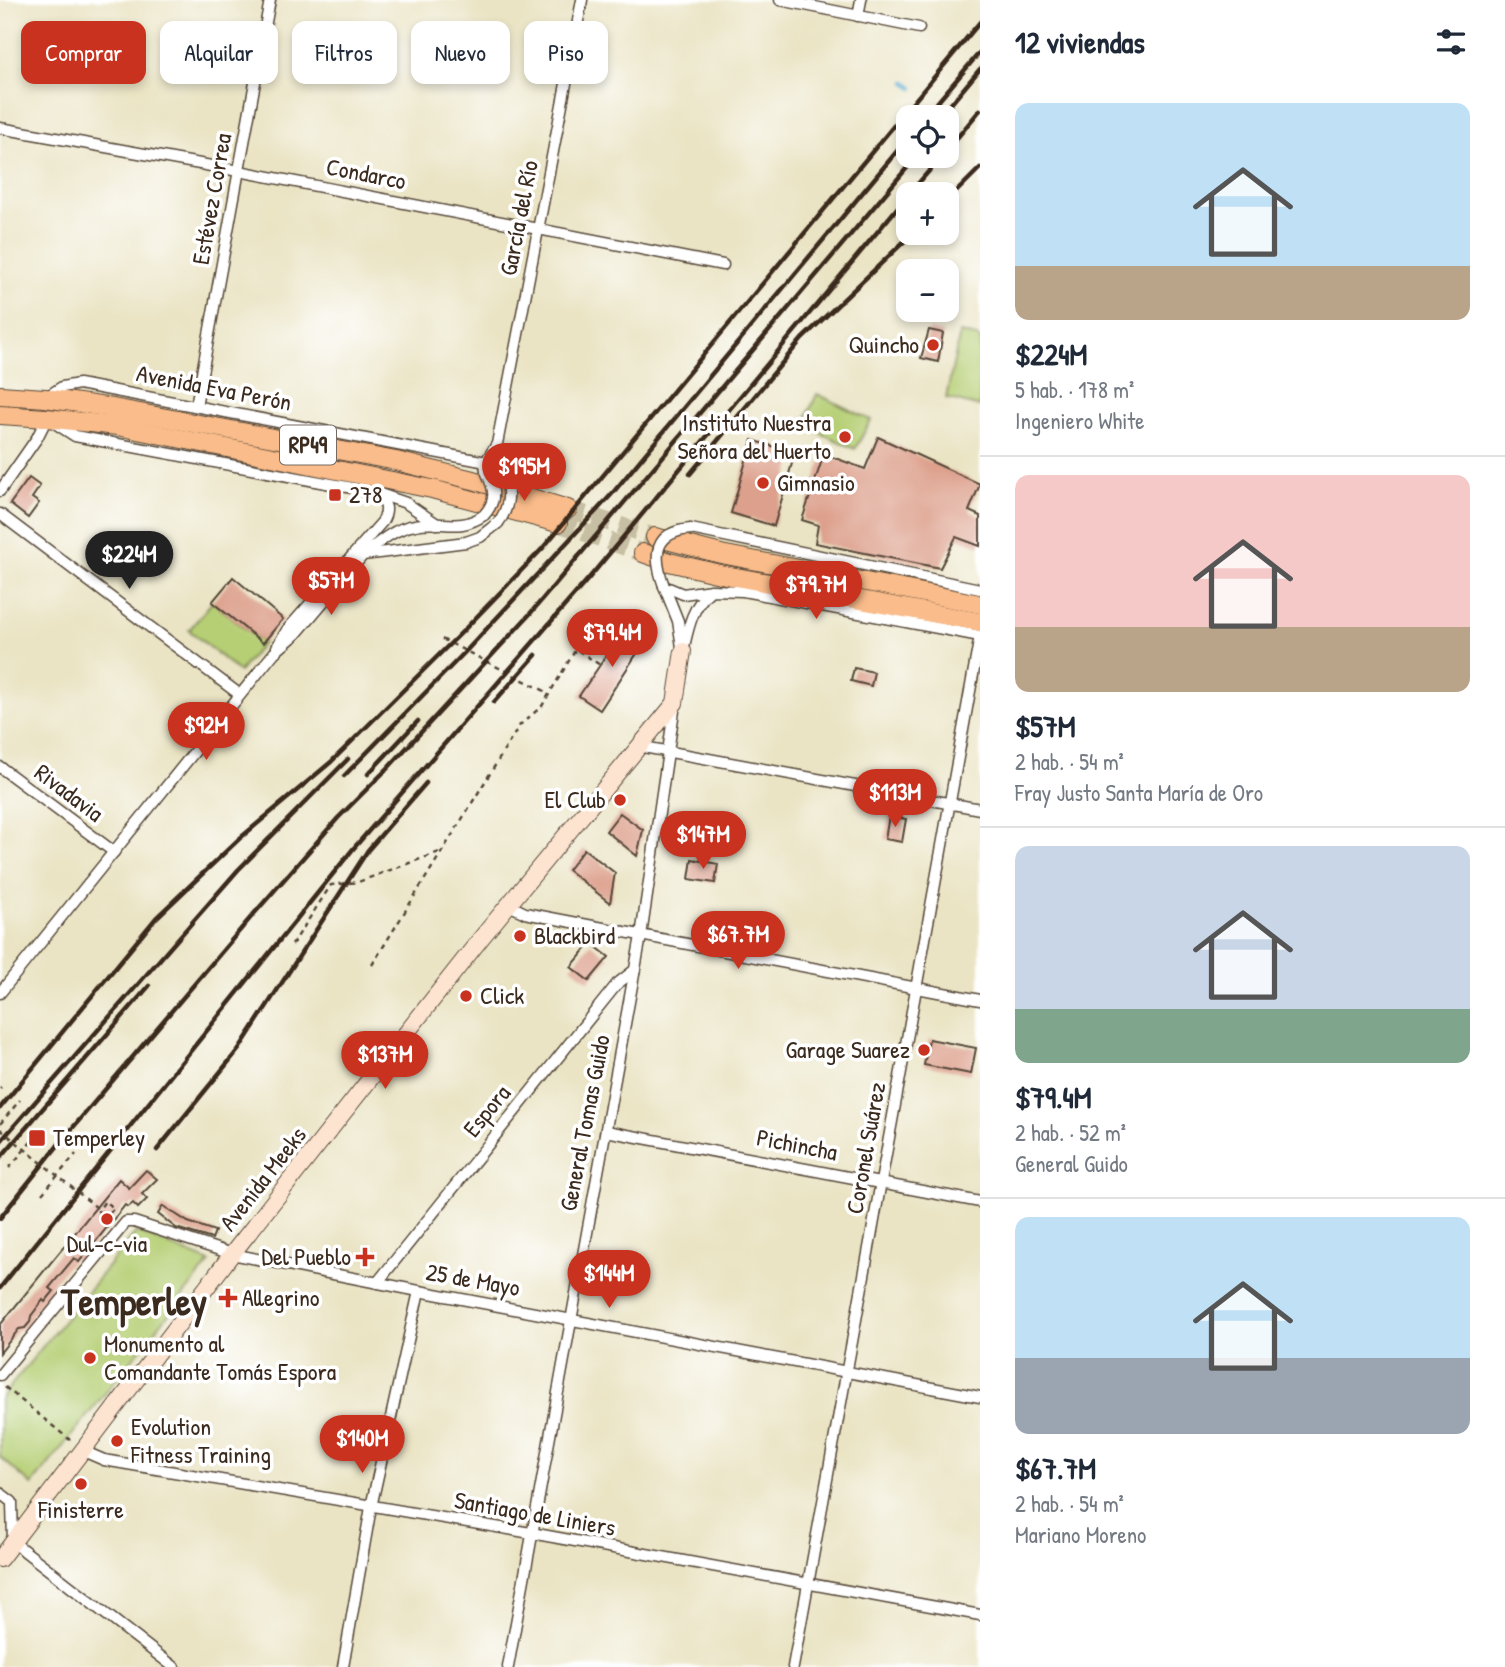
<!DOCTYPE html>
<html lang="es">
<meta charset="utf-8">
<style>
:root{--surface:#fff;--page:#f6f6f7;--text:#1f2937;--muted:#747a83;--line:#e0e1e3;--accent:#c8321e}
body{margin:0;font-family:"Patrick Hand",sans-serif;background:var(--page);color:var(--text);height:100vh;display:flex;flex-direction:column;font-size:26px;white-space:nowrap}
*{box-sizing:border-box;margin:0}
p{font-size:23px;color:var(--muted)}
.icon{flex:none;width:38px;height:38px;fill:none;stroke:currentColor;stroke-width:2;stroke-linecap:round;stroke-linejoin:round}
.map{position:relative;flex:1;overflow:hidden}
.sheet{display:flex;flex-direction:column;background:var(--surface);width:525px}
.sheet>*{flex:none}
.guide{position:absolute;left:21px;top:21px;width:665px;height:63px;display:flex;gap:14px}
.fabs{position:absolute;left:896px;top:105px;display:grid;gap:14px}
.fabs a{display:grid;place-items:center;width:63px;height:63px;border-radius:14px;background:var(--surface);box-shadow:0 4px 10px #0003;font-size:35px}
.price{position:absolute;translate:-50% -60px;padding:0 16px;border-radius:24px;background:var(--accent);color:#fff;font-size:23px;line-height:46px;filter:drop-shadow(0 2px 4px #0008)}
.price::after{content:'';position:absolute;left:50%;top:42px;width:21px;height:16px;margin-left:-10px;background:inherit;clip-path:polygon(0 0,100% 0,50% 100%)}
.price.active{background:#222;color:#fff}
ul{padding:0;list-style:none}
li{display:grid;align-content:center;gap:14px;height:371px;padding:0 35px}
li+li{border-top:2px solid var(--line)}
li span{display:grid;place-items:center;height:217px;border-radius:14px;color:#555}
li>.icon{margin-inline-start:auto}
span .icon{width:126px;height:126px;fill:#fffc;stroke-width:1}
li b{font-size:30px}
h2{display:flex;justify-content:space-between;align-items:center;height:84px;padding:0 35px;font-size:30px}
.pill{padding:0 24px;border-radius:14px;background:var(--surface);box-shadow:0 4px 10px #0003;font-size:24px;line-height:63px}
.pill.active{background:var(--accent);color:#fff}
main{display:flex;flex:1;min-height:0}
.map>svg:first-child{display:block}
.green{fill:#b6cf74;stroke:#787c49;stroke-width:2}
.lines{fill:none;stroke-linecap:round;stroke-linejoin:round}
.stream{stroke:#54a9d0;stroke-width:4.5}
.building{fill:#dda08c}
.primary-tunnel{stroke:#c7bfa3;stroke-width:18;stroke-dasharray:18 9;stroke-linecap:butt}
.street-casing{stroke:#554637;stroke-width:13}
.secondary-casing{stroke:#554637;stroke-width:18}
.primary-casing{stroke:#554637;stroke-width:20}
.path{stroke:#554637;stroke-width:2.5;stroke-dasharray:5 5;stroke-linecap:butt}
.street{stroke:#fff;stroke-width:10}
.secondary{stroke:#fde4d0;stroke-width:16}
.primary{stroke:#f9bc8a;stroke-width:18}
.rail{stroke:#3b2a1e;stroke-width:4.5}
.street-bridge-casing{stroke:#554637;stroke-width:13;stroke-linecap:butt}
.path-bridge{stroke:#554637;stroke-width:2.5;stroke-dasharray:5 5;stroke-linecap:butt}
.street-bridge{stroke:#fff;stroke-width:10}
.poi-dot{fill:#c8321e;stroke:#fff;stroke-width:2.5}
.labels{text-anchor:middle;stroke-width:7;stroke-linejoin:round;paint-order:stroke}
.shield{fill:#fff;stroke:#766a62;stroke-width:2}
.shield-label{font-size:23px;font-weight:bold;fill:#3b2a1e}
.street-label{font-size:24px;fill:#3b2a1e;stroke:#fff}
.poi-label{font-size:24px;fill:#3b2a1e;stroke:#fff;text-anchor:start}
.town-label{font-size:38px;font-weight:bold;fill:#3b2a1e;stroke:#fff}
</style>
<main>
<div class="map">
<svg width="980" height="1667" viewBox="0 0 980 1667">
<rect width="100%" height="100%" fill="#fff"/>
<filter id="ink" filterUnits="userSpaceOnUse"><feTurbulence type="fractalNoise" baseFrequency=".0143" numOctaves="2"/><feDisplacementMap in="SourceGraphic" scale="14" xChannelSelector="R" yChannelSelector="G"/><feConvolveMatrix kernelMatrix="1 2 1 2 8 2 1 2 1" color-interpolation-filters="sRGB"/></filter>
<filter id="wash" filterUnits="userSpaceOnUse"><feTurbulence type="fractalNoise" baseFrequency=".00686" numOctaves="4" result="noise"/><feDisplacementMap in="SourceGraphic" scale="28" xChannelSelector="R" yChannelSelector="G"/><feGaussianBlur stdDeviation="1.57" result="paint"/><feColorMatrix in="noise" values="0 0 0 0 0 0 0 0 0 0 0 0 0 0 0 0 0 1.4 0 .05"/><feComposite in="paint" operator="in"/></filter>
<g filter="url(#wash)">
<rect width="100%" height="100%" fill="#eae4c4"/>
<g class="green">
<polygon points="960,333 980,338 980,407 946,398"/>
<polygon points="817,394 871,420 855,449 803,425"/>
<polygon points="212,602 263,643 239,672 189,630"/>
<polygon points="136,1232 210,1262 32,1485 0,1457 0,1399"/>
</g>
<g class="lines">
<polyline class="stream" points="906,82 913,88"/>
</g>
<g id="blocks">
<g class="building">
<polygon points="929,330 943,333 938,362 921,358"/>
<polygon points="878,437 980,484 969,511 980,516 980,546 956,537 940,568 815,543 818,525 802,520 824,454 865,469"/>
<polygon points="752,440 795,453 774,526 731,513"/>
<polygon points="29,478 40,486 32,498 39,503 28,518 10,504"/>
<polygon points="233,577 283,619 263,643 212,602"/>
<polygon points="625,628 645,641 600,710 579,696"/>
<polygon points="854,668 874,672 871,686 851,681"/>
<polygon points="620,813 643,830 637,856 606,831"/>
<polygon points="889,816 906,819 902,842 885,839"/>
<polygon points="584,849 615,873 610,903 568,870"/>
<polygon points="692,859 718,864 715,883 689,879"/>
<polygon points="591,943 609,957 589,981 571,967"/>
<polygon points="929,1039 976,1048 971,1074 924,1065"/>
<polygon points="146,1170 157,1179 142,1194 147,1199 138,1208 133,1203 128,1207 125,1205 79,1262 74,1258 49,1288 54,1291 45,1302 43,1300 31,1316 30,1322 25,1328 19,1329 0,1353 0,1325 119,1179 129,1188"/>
<polygon points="163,1206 188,1222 215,1231 212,1239 176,1228 158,1214"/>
</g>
</g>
</g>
<g filter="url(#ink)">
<use href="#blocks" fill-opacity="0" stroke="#554637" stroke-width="2"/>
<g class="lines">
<g class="primary-tunnel">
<polyline points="568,509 655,537"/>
<polyline points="558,523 643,553"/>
</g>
<g class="street-casing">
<g id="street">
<polyline points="780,0 919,28"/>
<polyline points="858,16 861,0"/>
<polyline points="0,128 239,171 723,265"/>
<polyline points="45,398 62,387 79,384 502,465"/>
<polyline points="196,406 270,0"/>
<polyline points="486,471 485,463 497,444 582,0"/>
<polyline points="0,491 37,438 47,418 75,436 374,492 406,503 437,524"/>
<polyline points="0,514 239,694"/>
<polyline points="691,529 980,589"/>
<path d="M363 555C379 542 395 528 415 525 442 519 458 533 484 515"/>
<polyline points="664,586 683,594 711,590 743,591 980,636"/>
<polyline points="664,586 678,621 682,647"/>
<path d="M277 647 287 630 382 522C389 510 387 503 376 494"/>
<path d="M683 651C688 629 692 606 710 591"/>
<polyline points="638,746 980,809"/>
<polyline points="0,767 114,852"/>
<polyline points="509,905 525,913 980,1000"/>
<polyline points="0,993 274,653 296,634 363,555 466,542 480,537 498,523"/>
<polyline points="606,1131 980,1202"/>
<polyline points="377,1283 617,984 635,970"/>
<polyline points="0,1375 126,1222 134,1222 232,1254 419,1291 980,1397"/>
<polyline points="83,1451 104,1460 531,1533 980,1615"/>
<polyline points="0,1493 12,1502 13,1542 174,1667"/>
<polyline points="343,1667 371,1507 419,1291"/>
<polyline points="508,1667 641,936 675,704"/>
<polyline points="793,1667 980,636"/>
</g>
</g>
<g class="secondary-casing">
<polyline id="secondary" points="0,1559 232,1254 482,937 675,703 683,651"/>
</g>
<g class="primary-casing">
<g id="primary">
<polyline points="0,395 45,398 113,408 396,461 473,480 568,509"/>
<polyline points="0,415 47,418 117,426 432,489 558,523"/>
<polyline points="655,537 721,554 980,604"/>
<polyline points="643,553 669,562 720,574 980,622"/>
</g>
</g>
<g class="path">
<polyline points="442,639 549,693"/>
<polyline points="292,945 331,885 358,882 442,851"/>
<polyline points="372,965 520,725 542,706 576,649 600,665"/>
<polyline points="0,1088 1,1087"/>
<polyline points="0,1124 20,1100"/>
<polyline points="9,1168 42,1129"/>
<polyline points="42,1194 76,1154"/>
<polyline points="102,1212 107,1216 114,1208 105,1201 98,1211 111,1222"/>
<polyline points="5,1387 70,1440"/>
</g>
<use href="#street" class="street"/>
<use href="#secondary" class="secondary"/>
<use href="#primary" class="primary"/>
<g class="rail">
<polyline points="925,117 980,52"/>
<polyline points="940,117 980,69"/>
<polyline points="947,150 980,110"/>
<polyline points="909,194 942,156"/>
<polyline points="947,201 980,168"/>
<polyline points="690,474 802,339 913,233"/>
<polyline points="494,702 536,655"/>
<polyline points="368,774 418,721"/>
<polyline points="344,776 466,651 611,495 908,138"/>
<polyline points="0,1108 156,918 239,839 331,762 463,631 542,549 980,22"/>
<polyline points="0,1142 238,870 348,759"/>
<polyline points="157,1150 239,1049 368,850 426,783"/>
<polyline points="0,1158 149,986"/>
<polyline points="0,1218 59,1144 252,916 338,818 388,768 529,615 917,156"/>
<polyline points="0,1288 353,849 589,578 908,195"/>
</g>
<g class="street-bridge-casing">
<g id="street-bridge">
<path d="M484 515C498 500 494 488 486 471"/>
<path d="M498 523C510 507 510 493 505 474"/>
<path d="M664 586C653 556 653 532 691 529"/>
</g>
</g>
<polyline class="path-bridge" points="0,1129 102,1212"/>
<use href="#street-bridge" class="street-bridge"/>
</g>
</g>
<g class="poi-dot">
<circle cx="933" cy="345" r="7"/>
<circle cx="845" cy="437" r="7"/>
<circle cx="763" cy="483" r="7"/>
<rect x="328" y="488" width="14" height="14" rx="3.5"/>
<circle cx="620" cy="800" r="7"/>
<circle cx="520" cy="936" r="7"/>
<circle cx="466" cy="996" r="7"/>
<circle cx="924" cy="1050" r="7"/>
<rect x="28" y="1129" width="18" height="18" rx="3.5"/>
<circle cx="107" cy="1219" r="7"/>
<path d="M361.5 1246.5h7v7h7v7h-7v7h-7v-7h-7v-7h7z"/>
<path d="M224.5 1287.5h7v7h7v7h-7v7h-7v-7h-7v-7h7z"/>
<circle cx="90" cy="1358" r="7"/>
<circle cx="117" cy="1441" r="7"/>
<circle cx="81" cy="1484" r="7"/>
</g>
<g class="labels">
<rect class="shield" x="280" y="425.5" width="56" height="39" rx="5"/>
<g class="shield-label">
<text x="308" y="453">RP49</text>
</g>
<g class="street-label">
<text transform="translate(366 174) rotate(11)" y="8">Condarco</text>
<text transform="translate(212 199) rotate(-80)" y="8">Estévez Correa</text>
<text transform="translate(519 218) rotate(-79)" y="8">García del Río</text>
<text transform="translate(214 388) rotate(11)" y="8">Avenida Eva Perón</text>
<text transform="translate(69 793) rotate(37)" y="8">Rivadavia</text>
<text transform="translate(487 1111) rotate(-51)" y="8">Espora</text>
<text transform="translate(585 1123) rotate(-79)" y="8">General Tomas Guido</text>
<text transform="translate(797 1145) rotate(11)" y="8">Pichincha</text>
<text transform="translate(866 1148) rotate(-80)" y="8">Coronel Suárez</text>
<text transform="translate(263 1179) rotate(-52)" y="8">Avenida Meeks</text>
<text transform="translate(473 1280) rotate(10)" y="8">25 de Mayo</text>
<text transform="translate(535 1514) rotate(10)" y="8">Santiago de Liniers</text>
</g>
<g class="poi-label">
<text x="919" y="353" text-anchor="end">Quincho</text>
<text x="831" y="431" text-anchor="end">Instituto Nuestra<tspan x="831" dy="28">Señora del Huerto</tspan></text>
<text x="777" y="491">Gimnasio</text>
<text x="349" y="503">278</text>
<text x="606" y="808" text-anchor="end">El Club</text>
<text x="534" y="944">Blackbird</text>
<text x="480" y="1004">Click</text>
<text x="910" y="1058" text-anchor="end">Garage Suarez</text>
<text x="53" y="1146">Temperley</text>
<text x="107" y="1252" text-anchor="middle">Dul-c-via</text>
<text x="351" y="1265" text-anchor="end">Del Pueblo</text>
<text x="242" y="1306">Allegrino</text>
<text x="104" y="1352">Monumento al<tspan x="104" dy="28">Comandante Tomás Espora</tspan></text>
<text x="131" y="1435">Evolution<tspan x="131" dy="28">Fitness Training</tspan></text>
<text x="81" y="1518" text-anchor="middle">Finisterre</text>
</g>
<g class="town-label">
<text x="134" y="1315">Temperley</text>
</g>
</g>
</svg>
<div class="fabs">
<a><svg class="icon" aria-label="locate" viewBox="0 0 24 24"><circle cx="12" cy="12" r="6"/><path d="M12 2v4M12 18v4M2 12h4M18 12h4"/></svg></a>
<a>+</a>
<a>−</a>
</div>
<b class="price" style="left:524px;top:503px">$195M</b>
<b class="price active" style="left:129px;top:591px">$224M</b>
<b class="price" style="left:331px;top:617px">$57M</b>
<b class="price" style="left:816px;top:621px">$79.7M</b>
<b class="price" style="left:612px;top:669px">$79.4M</b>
<b class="price" style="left:206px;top:762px">$92M</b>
<b class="price" style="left:895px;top:829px">$113M</b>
<b class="price" style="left:703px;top:871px">$147M</b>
<b class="price" style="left:738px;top:971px">$67.7M</b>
<b class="price" style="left:385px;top:1091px">$137M</b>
<b class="price" style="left:609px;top:1310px">$144M</b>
<b class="price" style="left:362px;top:1475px">$140M</b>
<div class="guide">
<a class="pill active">Comprar</a>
<a class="pill">Alquilar</a>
<a class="pill">Filtros</a>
<a class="pill">Nuevo</a>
<a class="pill">Piso</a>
</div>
</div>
<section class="sheet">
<h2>12 viviendas<svg class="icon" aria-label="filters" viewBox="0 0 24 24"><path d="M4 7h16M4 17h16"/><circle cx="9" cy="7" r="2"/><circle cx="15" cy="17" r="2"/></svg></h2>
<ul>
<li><span style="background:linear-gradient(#bfe0f5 75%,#b9a48a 0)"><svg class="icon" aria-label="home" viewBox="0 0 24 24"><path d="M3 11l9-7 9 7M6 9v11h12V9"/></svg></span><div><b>$224M</b><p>5 hab. · 178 m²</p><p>Ingeniero White</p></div></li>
<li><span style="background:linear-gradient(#f6c9c9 70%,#b9a48a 0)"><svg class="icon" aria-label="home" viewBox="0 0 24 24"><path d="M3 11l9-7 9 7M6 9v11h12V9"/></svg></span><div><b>$57M</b><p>2 hab. · 54 m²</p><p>Fray Justo Santa María de Oro</p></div></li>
<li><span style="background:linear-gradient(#c9d6e8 75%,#7fa58c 0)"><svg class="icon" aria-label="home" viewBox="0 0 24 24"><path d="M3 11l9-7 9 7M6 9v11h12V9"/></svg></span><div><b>$79.4M</b><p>2 hab. · 52 m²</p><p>General Guido</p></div></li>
<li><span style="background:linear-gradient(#bfe0f5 65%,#9aa5b1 0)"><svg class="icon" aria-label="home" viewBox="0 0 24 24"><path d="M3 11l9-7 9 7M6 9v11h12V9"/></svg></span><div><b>$67.7M</b><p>2 hab. · 54 m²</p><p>Mariano Moreno</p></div></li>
</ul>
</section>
</main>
